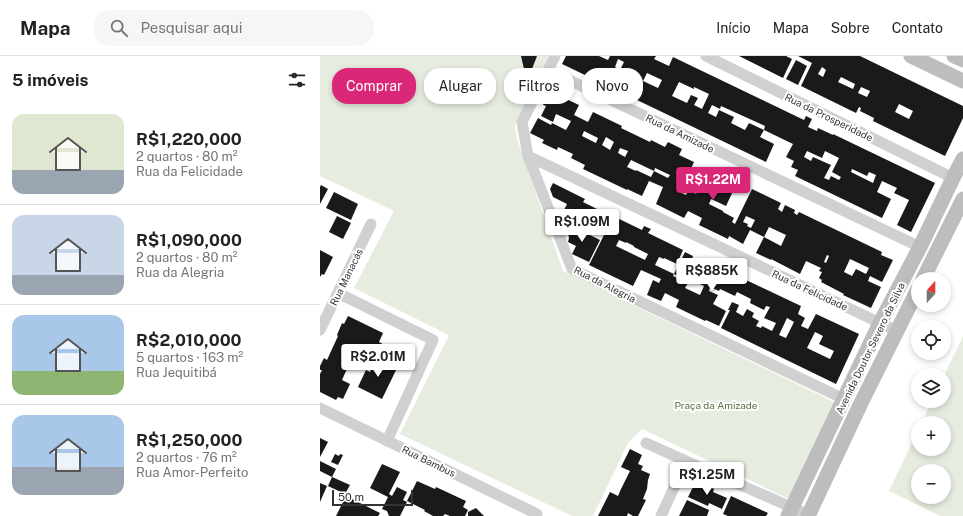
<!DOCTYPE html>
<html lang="pt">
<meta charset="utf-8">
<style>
:root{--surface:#fff;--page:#f6f6f6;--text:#222;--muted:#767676;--line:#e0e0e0;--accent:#db2777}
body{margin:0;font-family:"Public Sans",sans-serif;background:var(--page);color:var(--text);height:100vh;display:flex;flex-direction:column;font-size:15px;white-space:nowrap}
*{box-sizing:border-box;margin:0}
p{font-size:13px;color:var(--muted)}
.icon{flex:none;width:22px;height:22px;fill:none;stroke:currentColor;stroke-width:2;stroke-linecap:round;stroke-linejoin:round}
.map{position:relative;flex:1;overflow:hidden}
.sheet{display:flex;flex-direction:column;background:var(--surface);width:320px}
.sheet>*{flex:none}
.top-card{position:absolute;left:12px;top:12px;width:380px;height:36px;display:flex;gap:8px}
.needle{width:26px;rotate:21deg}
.tools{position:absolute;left:591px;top:216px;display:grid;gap:8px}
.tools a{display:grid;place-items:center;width:40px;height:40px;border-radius:50%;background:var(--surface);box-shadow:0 2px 6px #0003;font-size:20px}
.scale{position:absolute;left:12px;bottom:10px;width:81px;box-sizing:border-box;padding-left:4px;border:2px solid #333;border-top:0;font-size:11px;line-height:14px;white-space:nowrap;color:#333;-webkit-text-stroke:3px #fff;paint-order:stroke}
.price{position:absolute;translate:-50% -34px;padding:0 9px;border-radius:4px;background:#fff;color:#222;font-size:13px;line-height:26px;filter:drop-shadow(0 1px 2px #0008)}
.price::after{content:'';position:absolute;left:50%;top:24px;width:12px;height:9px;margin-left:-6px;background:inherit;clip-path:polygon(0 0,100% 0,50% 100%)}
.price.selected{background:var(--accent);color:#fff}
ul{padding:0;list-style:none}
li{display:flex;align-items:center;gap:12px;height:100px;padding:0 12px}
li+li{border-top:1px solid var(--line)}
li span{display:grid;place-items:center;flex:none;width:112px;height:80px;border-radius:12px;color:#555}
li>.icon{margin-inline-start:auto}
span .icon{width:48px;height:48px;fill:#fffc;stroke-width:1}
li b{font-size:17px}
h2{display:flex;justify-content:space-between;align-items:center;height:48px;padding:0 12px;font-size:17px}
.tag{padding:0 14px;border-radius:16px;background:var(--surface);box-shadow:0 2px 6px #0003;font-size:14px;line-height:36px}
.tag.selected{background:var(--accent);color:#fff}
header{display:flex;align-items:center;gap:24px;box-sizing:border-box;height:56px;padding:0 20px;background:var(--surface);border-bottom:1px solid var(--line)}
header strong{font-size:19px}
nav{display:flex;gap:22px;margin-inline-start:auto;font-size:14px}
.search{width:280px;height:36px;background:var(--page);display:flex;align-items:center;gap:10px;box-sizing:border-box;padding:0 14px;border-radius:16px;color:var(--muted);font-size:15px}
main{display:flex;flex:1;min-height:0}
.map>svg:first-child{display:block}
.green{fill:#e6ecdf;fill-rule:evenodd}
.building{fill:#1a1a1a;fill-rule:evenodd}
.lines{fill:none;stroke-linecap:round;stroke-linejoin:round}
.minor{stroke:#d0d0d0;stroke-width:11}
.secondary{stroke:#bdbdbd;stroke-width:15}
.labels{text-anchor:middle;stroke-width:4;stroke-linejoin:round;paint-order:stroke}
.street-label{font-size:10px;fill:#333;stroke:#fff}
.park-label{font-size:10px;fill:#56703f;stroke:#fff}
</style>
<header>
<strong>Mapa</strong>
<div class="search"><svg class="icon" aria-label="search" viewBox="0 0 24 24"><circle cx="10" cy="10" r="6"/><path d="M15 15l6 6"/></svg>Pesquisar aqui</div>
<nav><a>Início</a><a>Mapa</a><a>Sobre</a><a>Contato</a></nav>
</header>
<main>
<section class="sheet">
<h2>5 imóveis<svg class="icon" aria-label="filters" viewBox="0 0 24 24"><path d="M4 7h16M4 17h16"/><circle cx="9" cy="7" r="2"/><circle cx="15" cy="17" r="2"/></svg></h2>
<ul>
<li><span style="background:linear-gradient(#dfe7d0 70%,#9aa5b1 0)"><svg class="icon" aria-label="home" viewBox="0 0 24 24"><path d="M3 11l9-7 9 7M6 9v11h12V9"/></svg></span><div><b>R$1,220,000</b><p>2 quartos · 80 m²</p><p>Rua da Felicidade</p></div></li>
<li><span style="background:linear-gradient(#c9d6e8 75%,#9aa5b1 0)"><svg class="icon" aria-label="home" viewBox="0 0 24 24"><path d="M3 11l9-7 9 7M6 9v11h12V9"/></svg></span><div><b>R$1,090,000</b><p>2 quartos · 80 m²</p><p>Rua da Alegria</p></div></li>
<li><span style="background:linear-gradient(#a9c7e8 70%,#8fb573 0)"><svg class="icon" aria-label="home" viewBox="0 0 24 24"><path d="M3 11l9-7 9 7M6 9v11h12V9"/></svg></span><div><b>R$2,010,000</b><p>5 quartos · 163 m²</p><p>Rua Jequitibá</p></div></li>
<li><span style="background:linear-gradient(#a9c7e8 65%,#9aa5b1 0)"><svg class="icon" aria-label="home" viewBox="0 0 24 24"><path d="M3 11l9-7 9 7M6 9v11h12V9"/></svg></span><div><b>R$1,250,000</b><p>2 quartos · 76 m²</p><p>Rua Amor-Perfeito</p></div></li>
</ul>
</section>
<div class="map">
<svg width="643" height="460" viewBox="0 0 643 460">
<rect width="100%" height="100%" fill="#fff"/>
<g class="green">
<polygon points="0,0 228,0 205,51 195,70 197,83 243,215 516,347 469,443 322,373 308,387 273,460 252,460 80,378 129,279 34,232 74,155 0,120"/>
<path d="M643 280V460H620L569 435 598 374V393H624V367H601L612 345H624V320ZM598 415H624V441H598Z"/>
</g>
<g class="building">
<polygon points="201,0 217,0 207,26"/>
<path d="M246 0H279L288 4 290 0H336L334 3 349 10 353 1 484 64 486 60 492 63 488 71 497 75 498 72 513 79V78L615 127 591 176 577 169 589 144 574 137 577 132 562 125 557 136 571 143 562 162 475 120 478 114 471 111 474 105 466 101 473 88 444 74 445 70 401 50 400 53 392 49 388 57 396 61 399 54 414 61 411 67 425 74 429 67 444 74 440 81 454 88 446 106 242 8ZM298 3 304 6 300 14 295 11ZM327 17 342 24 338 32 323 25ZM359 26 374 33V31L389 38 382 53 374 49 378 42 371 39 367 47 352 40ZM487 95 502 102 505 95 519 102 512 116 521 121 519 124 511 120 509 124 504 122 511 109 493 101 491 105 484 101ZM532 113 547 120 549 116 556 119 553 127 531 116Z"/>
<polygon points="419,0 466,0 472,3 463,22"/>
<path d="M478 0H540L643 50V62L625 100 553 65 554 62 540 55 541 52 539 51 536 57 481 30 492 7ZM502 11 506 14 503 21 498 18ZM521 21 535 28 533 33 518 26ZM541 31 550 35 547 41 538 37ZM579 48 593 55 589 63 575 56Z"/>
<polygon points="476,4 487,10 478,29 466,23"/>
<path d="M228 38 243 45 244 42 259 49 254 59 268 66 273 56 302 70 301 72 330 86 331 84 345 91 348 86 362 93 359 99 374 106 370 115 384 122 381 127 396 134 403 119 412 124 410 129 415 131 406 150 391 143 389 148 403 155V156L414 162 412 166 415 168 432 133 461 147 458 153 462 156 465 149 475 154 474 157 477 159 479 156 562 196 561 199 573 204 562 226 550 220 548 225 561 231 551 252 523 239 524 238 501 226 502 224 499 222 502 216 499 215 501 212 486 205 480 218 451 203V204L436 197 444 181 461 190 466 179 449 171 444 181 430 174 423 188 409 180 408 183 379 169 382 162 368 155 364 162 336 148 343 131 329 125 322 140 307 133V134L263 113 265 109 251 102 253 98 238 91 237 94 222 87 224 84 210 77 218 62 231 69 232 67 246 74 251 65 236 58 233 66 221 60 226 50 223 49ZM264 75 278 82 276 87 262 80ZM286 81 294 86 290 94 282 89ZM300 92 308 95 305 101 298 97ZM311 104 334 115 335 112 350 119 348 122 334 115 331 121 316 114V115L307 111ZM363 129 377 136 376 138 369 134 366 139 359 136ZM426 160 435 164 431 172 427 170 428 168 423 166ZM507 199 509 200 506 207 504 206ZM530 203 549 212 546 218 536 213 532 220 524 216Z"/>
<path d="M233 127 265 143 263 146 293 161V160L322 174 324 170 331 173 328 177 363 194 357 208 344 202V203L339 201 335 209 354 218 353 220 368 227 365 232 380 239 384 230 370 223 369 225 354 218 365 196 373 200 372 203 378 206 379 204 384 207 386 205 481 250 478 258 485 262 481 270 488 273 496 258 539 278 516 328 401 272 410 254H408L412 246 419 249 416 256 423 260 427 253 434 257 432 261 439 265 436 270 441 272 442 270 452 275 456 267 444 262 450 251 446 250 444 254 430 247 431 243 417 236 415 240 400 233 399 235 390 231 389 235 398 239 393 248 406 255 399 270 386 264 385 265 356 251 359 244 345 237 341 245 327 239 333 224 339 227 341 223 321 214 313 230 269 209 285 177 274 171 271 177 268 176 269 173 260 169 263 163 256 160 252 169 241 164 243 159 242 158 247 148 233 141 230 133ZM299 184 306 187V186L314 190V191L328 198 325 204 296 190ZM467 262 474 266 466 282 459 279ZM495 276 503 280 499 288 514 295 510 303 487 292Z"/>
<polygon points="1,129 8,133 0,148 0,131"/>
<polygon points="14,136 38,148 31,164 6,152"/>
<polygon points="17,160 31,167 23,183 9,176"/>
<polygon points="248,168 280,184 269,206 252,198 256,190 248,186 249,182 247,172"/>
<polygon points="0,194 13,201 4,219 2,218 0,221"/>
<polygon points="28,260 63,277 59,286 72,293 67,303 47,294 39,311 30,306 22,324 30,328 23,343 18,341 16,344 0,336 0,318 2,314 0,314 0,310 4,302 7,304 18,280 17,279 22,267 24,268"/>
<polygon points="58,300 78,310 62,343 38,331 46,314 50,316"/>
<polygon points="0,382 8,386 0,401"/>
<polygon points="310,393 322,399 318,408 323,410 321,414 330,418 328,424 327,433 323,443 326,444 318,460 313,460 308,457 307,460 278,460 290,436 298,440 301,433 310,415 301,411"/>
<polygon points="15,398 19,400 20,398 23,399 18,409 11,406"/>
<polygon points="0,405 16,413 12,421 0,415"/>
<polygon points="62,408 80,416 69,438 72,440 77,431 87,436 83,444 87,446 80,460 69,460 67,455 62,453 68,441 50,432"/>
<polygon points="12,421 30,429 25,438 8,430"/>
<polygon points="97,425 115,433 116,431 146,445 143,451 148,454 145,460 130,460 125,458 123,460 113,460 104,455 105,454 87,445"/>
<polygon points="376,425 394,433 393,436 407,442 402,453 389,447 388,450 368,441"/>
<polygon points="0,427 7,430 0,446"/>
<polygon points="26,440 60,457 58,460 16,460"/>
<polygon points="411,440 448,457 446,460 408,460 403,458"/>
<polygon points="367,444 389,454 387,460 359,460"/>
<polygon points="156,452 164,460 148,460 148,456"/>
</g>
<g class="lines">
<g class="minor">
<polyline points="235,0 202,66 208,100 252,213 524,343"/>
<polyline points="386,0 633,122"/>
<polyline points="228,14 600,191"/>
<polyline points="208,100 577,275"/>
<polyline points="18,237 113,284 67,385"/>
<polyline points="0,274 51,168"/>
<polyline points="0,352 217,458 216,460"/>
<polyline points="326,387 366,405 489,459"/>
<polyline points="341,460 366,405"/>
</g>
<g class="secondary">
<polyline points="591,0 643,25"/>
<polyline points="634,0 643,4"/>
<polyline points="603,223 643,143"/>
<polyline points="468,460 560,267 600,191 633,122 643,103"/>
<polyline points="488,460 540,349 598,233"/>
</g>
</g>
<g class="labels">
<g class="street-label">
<text transform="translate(509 61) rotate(26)" y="4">Rua da Prosperidade</text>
<text transform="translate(360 77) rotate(26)" y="4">Rua da Amizade</text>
<text transform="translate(26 221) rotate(-64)" y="4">Rua Manacás</text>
<text transform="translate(285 228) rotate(27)" y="4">Rua da Alegria</text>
<text transform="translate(490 234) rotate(25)" y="4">Rua da Felicidade</text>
<text transform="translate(550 292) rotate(-64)" y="4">Avenida Doutor Severo da Silva</text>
<text transform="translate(109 405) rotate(26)" y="4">Rua Bambus</text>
</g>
<g class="park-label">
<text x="396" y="353">Praça da Amizade</text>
</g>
</g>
</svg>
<div class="tools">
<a><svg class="needle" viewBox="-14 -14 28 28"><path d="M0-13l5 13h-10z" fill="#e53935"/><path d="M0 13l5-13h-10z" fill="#767676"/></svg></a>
<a><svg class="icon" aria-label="locate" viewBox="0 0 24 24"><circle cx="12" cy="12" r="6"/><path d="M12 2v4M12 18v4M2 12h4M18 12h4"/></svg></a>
<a><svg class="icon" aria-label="layers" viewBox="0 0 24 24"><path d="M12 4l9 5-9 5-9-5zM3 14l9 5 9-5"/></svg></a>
<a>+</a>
<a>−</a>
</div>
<div class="scale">50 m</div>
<b class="price selected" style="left:393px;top:145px">R$1.22M</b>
<b class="price" style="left:262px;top:187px">R$1.09M</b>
<b class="price" style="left:392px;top:236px">R$885K</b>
<b class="price" style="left:58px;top:322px">R$2.01M</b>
<b class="price" style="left:387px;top:440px">R$1.25M</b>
<div class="top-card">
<a class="tag selected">Comprar</a>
<a class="tag">Alugar</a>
<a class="tag">Filtros</a>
<a class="tag">Novo</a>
</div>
</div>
</main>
